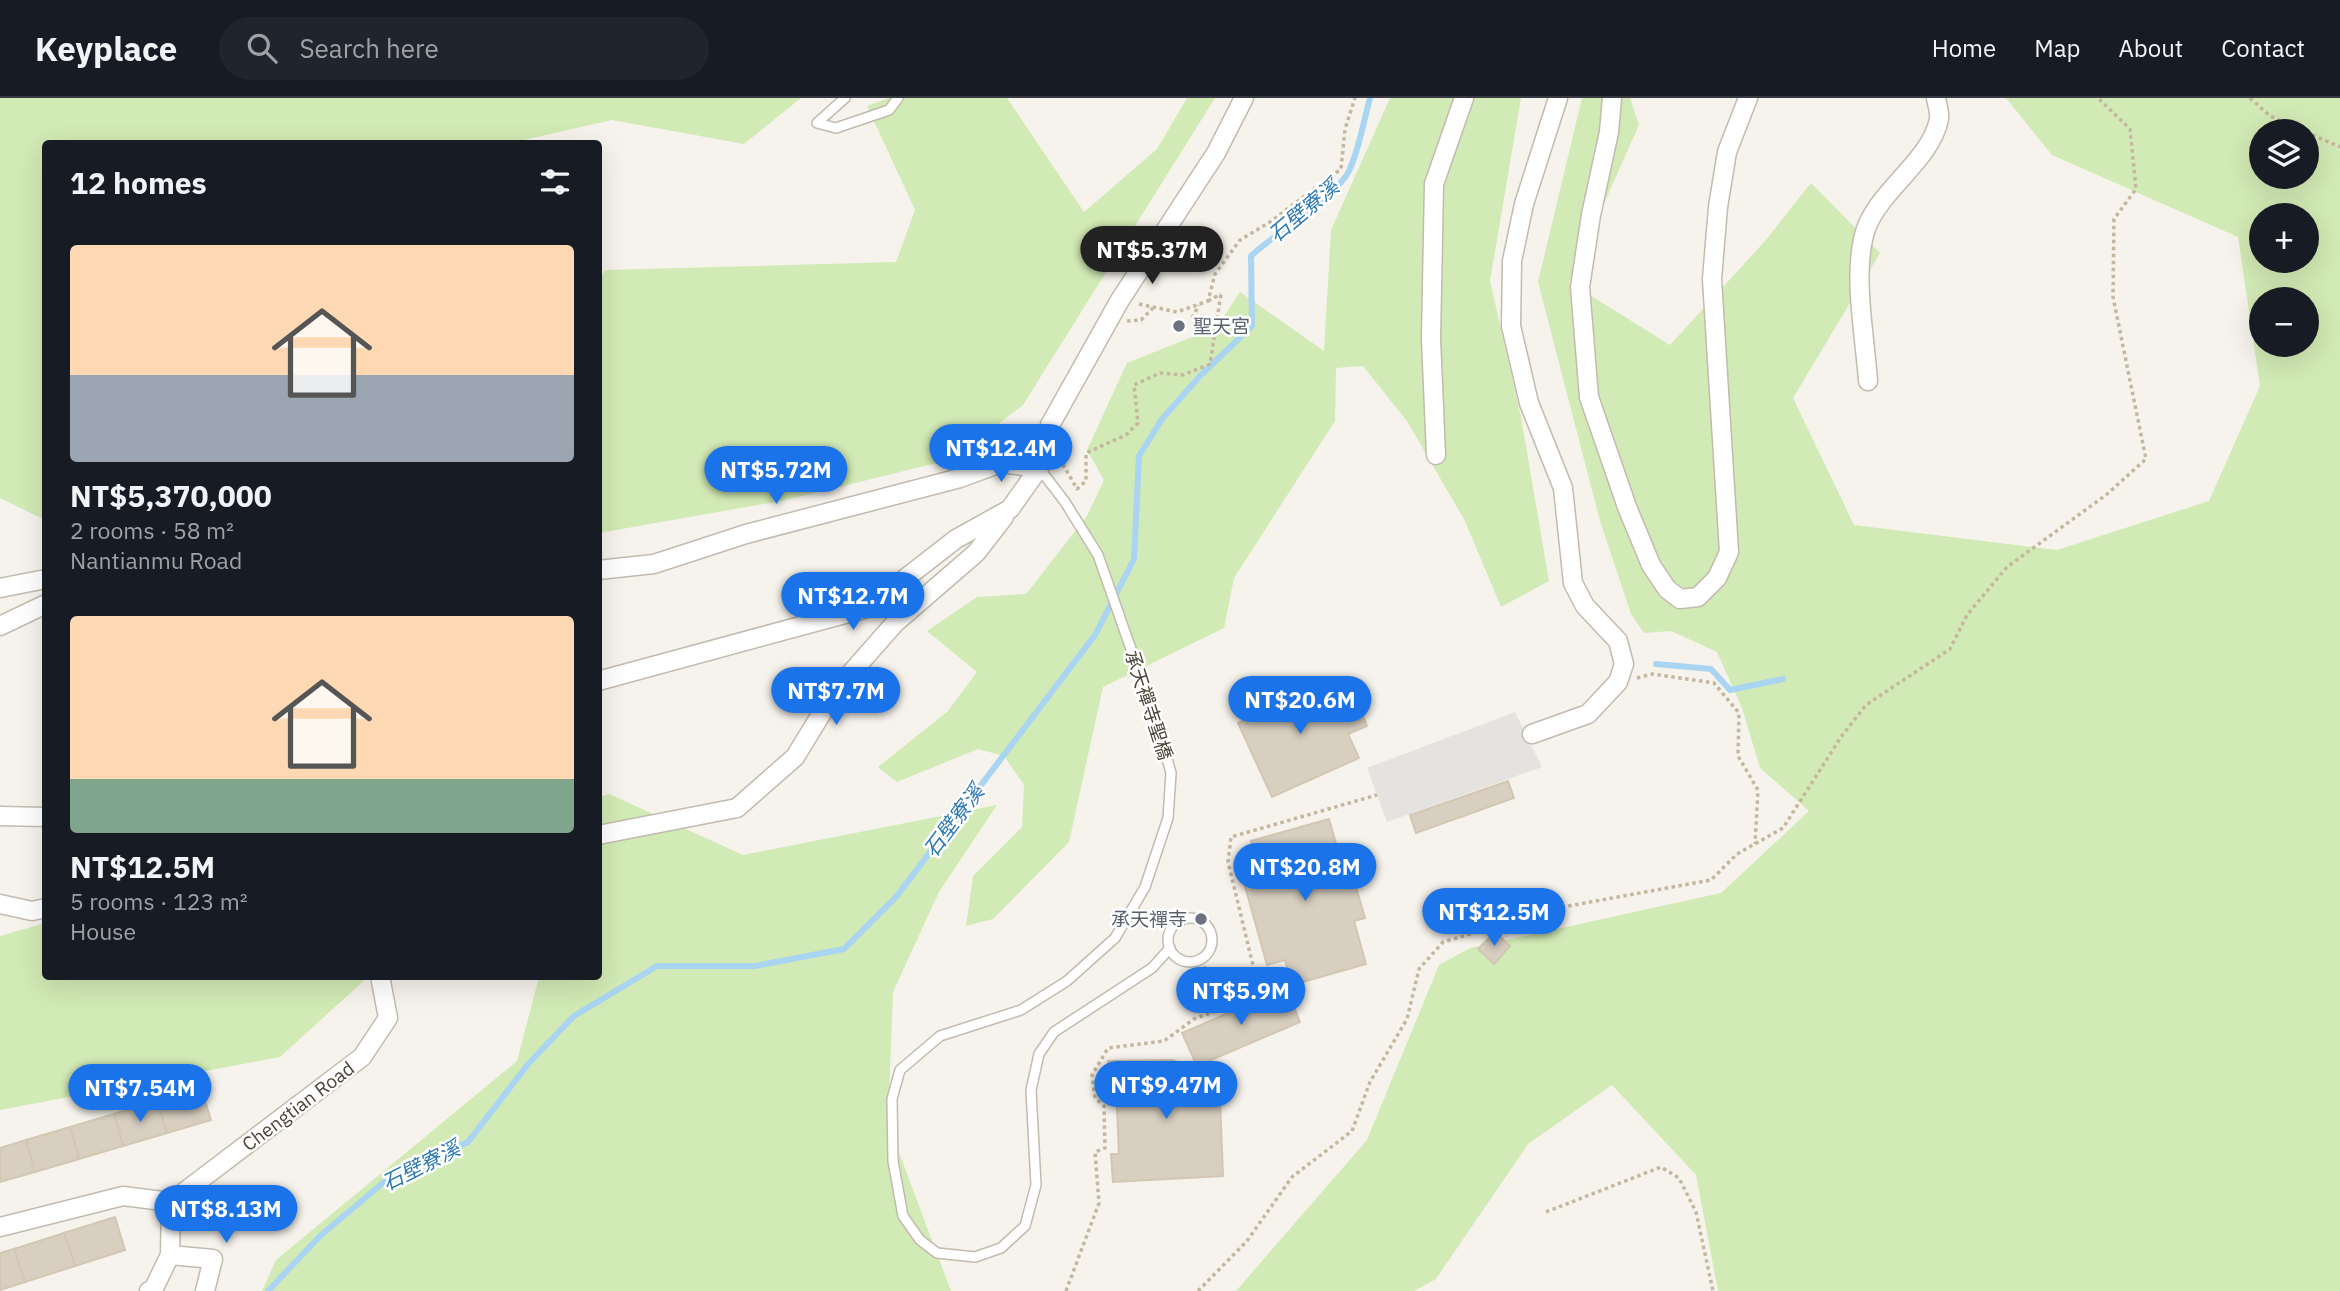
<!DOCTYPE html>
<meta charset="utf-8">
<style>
:root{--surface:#171b24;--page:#20242c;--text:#f1f3f6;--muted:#9ea1a6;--line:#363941;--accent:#1a73e8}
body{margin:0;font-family:"IBM Plex Sans","Noto Sans TC",sans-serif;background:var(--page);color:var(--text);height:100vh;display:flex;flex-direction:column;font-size:26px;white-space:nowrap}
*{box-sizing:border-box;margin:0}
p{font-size:23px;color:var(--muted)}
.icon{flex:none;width:38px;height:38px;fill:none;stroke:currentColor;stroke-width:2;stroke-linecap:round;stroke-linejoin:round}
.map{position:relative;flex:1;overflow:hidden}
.panel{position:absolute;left:42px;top:42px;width:560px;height:840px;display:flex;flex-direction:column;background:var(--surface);border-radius:7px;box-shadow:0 7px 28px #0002}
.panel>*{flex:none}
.controls{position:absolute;left:2249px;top:21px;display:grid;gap:14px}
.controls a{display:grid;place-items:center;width:70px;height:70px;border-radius:50%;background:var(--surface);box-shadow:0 7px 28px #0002;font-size:35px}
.price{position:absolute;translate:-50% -60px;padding:0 16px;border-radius:24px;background:var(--accent);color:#fff;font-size:23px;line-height:46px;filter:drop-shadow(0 2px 4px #0008)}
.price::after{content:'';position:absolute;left:50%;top:42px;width:21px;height:16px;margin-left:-10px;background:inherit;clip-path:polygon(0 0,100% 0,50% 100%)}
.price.selected{background:#222;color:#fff}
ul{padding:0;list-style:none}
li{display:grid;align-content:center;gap:14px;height:371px;padding:0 28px}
li span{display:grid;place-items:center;height:217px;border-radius:7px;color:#555}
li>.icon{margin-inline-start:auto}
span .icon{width:126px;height:126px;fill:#fffc;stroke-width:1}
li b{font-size:30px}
h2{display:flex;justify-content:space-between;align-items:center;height:84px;padding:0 28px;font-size:30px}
header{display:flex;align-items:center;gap:42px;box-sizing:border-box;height:98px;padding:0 35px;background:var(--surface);border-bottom:2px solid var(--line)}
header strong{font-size:33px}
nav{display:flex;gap:38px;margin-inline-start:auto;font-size:24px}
.search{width:490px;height:63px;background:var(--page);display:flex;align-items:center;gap:18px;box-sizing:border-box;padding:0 24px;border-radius:38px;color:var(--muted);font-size:26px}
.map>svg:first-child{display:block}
.green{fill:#d2eab5;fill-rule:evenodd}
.parking{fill:#e5e3e0}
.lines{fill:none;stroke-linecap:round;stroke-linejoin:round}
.stream{stroke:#a9d4f2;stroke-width:6}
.building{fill:#d8cfc1;stroke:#d3c7b4;stroke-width:2}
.lane-casing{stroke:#c2bbae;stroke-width:12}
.street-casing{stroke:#c2bbae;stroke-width:21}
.path{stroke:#c4b79f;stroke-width:3.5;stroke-dasharray:3.5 3.5;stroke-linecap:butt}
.lane{stroke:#fff;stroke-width:9}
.street{stroke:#fff;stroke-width:18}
.worship-dot{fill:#6b7280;stroke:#fff;stroke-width:2.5}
.labels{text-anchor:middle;stroke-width:5;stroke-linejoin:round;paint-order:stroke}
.worship-label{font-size:19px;fill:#5b616d;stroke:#fff;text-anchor:start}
.street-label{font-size:19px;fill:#4b4439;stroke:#fff}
.water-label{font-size:21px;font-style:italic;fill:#2e7ab2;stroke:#fff}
</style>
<header>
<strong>Keyplace</strong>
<div class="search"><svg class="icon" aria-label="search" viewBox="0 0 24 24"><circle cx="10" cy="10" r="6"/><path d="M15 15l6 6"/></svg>Search here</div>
<nav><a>Home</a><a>Map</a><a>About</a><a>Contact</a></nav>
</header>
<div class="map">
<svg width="2340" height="1193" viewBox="0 0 2340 1193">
<rect width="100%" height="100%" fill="#f6f3ec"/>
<g class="green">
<polygon points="0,0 801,0 744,46 612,22 506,46 46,46 45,422 0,400"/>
<polygon points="889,0 1007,0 1084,114 1157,51 1187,0 1215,0 1023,307 953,361 786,402 599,435 598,184 605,172 896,164 915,112 867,8"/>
<polygon points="1390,0 1521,0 1490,183 1521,319 1549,483 1501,509 1465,423 1407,323 1363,268 1336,270 1335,323 1234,480 1224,530 1103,589 1069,744 993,821 966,828 973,778 1022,729 1024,687 1004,658 978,651 897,684 878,669 948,613 977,574 927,533 977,499 1026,496 1087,418 1104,382 1087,352 1127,265 1217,229 1240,194 1324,253 1331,132"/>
<path d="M1582 0H1630L1639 27 1569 184 1670 247 1765 143 1811 85 1880 155 1793 300 1854 427 2057 452 2209 403 2260 288 2238 139 2052 57 2006 0H2340V1193H1718L1696 1077 1612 987 1528 1046 1436 1181 1414 1193H1236L1367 1042 1439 867 1470 850 1721 795 1809 713 1760 670 1742 610 1717 554 1671 533 1644 535 1631 516 1600 423 1538 184ZM2261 33H2306V79H2261ZM2261 117H2306V163H2261ZM2261 201H2306V247H2261Z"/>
<polygon points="609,696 743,757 997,707 939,794 893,894 888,1025 951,1193 262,1193 276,1162 517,963 539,879 598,878 599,699"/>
<polygon points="45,825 46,878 368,879 280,959 0,1012 0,838"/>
</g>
<polygon class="parking" points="1515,614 1542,669 1387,724 1367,670"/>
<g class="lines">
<g class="stream">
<polyline points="1656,566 1711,571 1730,592 1783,581"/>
<path d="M268 1193 320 1138 384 1084 468 1044 529 965 574 918 657 868H755L844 851 896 799 1095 537 1134 461 1139 358 1162 321 1200 278 1252 228 1251 158C1279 132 1325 107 1346 78 1356 65 1365 18 1370 0"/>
</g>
</g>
<g class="building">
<polygon points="1330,586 1343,612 1358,606 1367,628 1348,636 1359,660 1272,699 1238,625 1251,619 1244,603 1272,590 1279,606"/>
<polygon points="1508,683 1514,700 1416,735 1410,717"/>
<polygon points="1329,721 1344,774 1351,772 1365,820 1354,823 1366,866 1292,887 1285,862 1267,867 1241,774 1258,769 1251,743"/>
<polygon points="1495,834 1510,848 1494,866 1478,851"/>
<polygon points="1286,890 1300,924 1197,968 1182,935"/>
<polygon points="1172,962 1198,971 1214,964 1219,977 1223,1078 1113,1084 1111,1056 1119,1056 1116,990 1109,991 1108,963"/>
<polygon points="201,990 211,1022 167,1035 157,1003"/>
<polygon points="157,1003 167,1035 123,1048 114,1016"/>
<polygon points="114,1016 123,1048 79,1061 70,1029"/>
<polygon points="70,1029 79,1061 35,1074 26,1042"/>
<polygon points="26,1042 35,1074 0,1084 0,1050"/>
<polygon points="115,1119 125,1152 75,1168 64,1135"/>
<polygon points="64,1135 75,1168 25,1184 14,1151"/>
<polygon points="14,1151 25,1184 0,1192 0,1155"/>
</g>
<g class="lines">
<g class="lane-casing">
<g id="lane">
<polyline points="845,0 817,25 836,30 889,12 898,0"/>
<polyline points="1039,370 1065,404 1098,457 1158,628 1171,675 1168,720 1145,789 1115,840 1067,883 1021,912 940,938 900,972 892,1001 893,1063 903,1118 920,1142 937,1155 975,1159 1001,1150 1025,1128 1036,1087 1031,992 1039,956 1054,934 1152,870 1170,850"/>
<circle cx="1190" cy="842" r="22"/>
</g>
</g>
<g class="street-casing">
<g id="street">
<polyline points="1612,0 1609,34 1591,117 1580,189 1589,299 1627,409 1651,467 1667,491 1680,501 1698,499 1717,480 1729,454 1712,181 1718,109 1727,54 1748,0"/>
<path d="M1868 283C1865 237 1851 170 1867 128 1882 91 1932 60 1939 21 1940 15 1937 6 1936 0"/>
<polyline points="1436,357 1431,241 1434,86 1464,0"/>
<polyline points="598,472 654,466 746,436 960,380 1001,365 1039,370"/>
<polyline points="0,490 46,481"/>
<polyline points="0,528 46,506"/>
<polyline points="598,583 867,510 956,441 1010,411 1039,370 1050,327 1120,202 1216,55 1244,0"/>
<polyline points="1532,636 1588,616 1618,584 1624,566 1618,543 1585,508 1573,485 1563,390 1529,305 1511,228 1512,163 1524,106 1558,0"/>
<polyline points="0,718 46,719"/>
<polyline points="598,737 737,710 795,659 836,592 895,525 976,455 1004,419"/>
<polyline points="0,806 32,813 46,810"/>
<polyline points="0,1129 123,1098 171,1104"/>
<polyline points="170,1157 213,1161 205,1193"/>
<polyline points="149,1193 153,1192 170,1157 171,1104 362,959 388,920 380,878"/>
</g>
</g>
<g class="path">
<polyline points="2250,0 2270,18 2304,33"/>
<polyline points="2306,34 2340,49"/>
<polyline points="1208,203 1221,196"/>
<polyline points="1139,206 1177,214 1208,203 1215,176 1240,142 1270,124 1341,71 1345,31 1355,0"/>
<polyline points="1192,220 1199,207"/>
<polyline points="1127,223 1141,222 1153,210"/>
<polyline points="1058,364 1061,363 1077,391 1086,383 1086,355 1126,337 1138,325 1134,287 1160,275 1183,277 1210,266 1221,196"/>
<polyline points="1637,580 1652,576 1714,585 1739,615 1738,658 1758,692 1755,746"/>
<polyline points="1199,863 1229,898"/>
<polyline points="1546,1114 1661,1069 1679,1080 1696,1114 1713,1193"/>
<polyline points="1066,1193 1099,1105 1095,1054 1105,1050 1104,1008 1095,1000 1092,977 1108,950 1164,943 1194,921 1221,911 1229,898 1258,888 1228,764 1231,739 1377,697"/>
<polyline points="1198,1193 1247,1143 1292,1079 1352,1033 1370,984 1407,921 1419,871 1443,844 1563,809 1711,782 1737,756 1783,730 1841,639 1866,607 1950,551 1967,517 2007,469 2106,397 2146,361 2113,199 2114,121 2136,91 2130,31 2098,0"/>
</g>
<use href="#lane" class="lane"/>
<use href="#street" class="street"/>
</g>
<g class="worship-dot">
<circle cx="1179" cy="228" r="7"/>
<circle cx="1201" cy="821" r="7"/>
</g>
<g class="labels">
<g class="worship-label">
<text x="1193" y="235">聖天宮</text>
<text x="1187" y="828" text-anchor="end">承天禪寺</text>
</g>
<g class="street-label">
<text transform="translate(1149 607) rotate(72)" y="7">承天禪寺聖橋</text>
<text transform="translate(298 1008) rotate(-37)" y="7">Chengtian Road</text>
</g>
<g class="water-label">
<text transform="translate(1304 113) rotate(-40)" y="7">石壁寮溪</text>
<text transform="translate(954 723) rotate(-53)" y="7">石壁寮溪</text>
<text transform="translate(421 1068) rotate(-27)" y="7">石壁寮溪</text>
</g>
</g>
</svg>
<div class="controls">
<a><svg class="icon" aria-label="layers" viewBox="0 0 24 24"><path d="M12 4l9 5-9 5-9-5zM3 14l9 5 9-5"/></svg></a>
<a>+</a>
<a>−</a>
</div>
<b class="price selected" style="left:1152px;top:188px">NT$5.37M</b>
<b class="price" style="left:1001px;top:386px">NT$12.4M</b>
<b class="price" style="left:776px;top:408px">NT$5.72M</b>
<b class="price" style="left:853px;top:534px">NT$12.7M</b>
<b class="price" style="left:836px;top:629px">NT$7.7M</b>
<b class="price" style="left:1300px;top:638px">NT$20.6M</b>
<b class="price" style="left:1305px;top:805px">NT$20.8M</b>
<b class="price" style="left:1494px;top:850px">NT$12.5M</b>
<b class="price" style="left:1241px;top:929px">NT$5.9M</b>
<b class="price" style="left:1166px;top:1023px">NT$9.47M</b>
<b class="price" style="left:140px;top:1026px">NT$7.54M</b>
<b class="price" style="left:226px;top:1147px">NT$8.13M</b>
<section class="panel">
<h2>12 homes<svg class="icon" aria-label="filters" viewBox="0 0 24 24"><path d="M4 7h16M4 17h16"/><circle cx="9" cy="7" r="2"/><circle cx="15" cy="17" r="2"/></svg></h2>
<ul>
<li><span style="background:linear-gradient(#ffd9b3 60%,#9aa5b1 0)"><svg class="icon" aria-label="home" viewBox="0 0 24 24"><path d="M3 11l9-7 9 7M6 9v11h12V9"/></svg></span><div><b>NT$5,370,000</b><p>2 rooms · 58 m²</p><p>Nantianmu Road</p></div></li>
<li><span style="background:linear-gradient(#ffd9b3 75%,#7fa58c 0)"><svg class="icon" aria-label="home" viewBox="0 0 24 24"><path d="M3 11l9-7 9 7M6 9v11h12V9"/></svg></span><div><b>NT$12.5M</b><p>5 rooms · 123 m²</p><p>House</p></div></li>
</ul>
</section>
</div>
